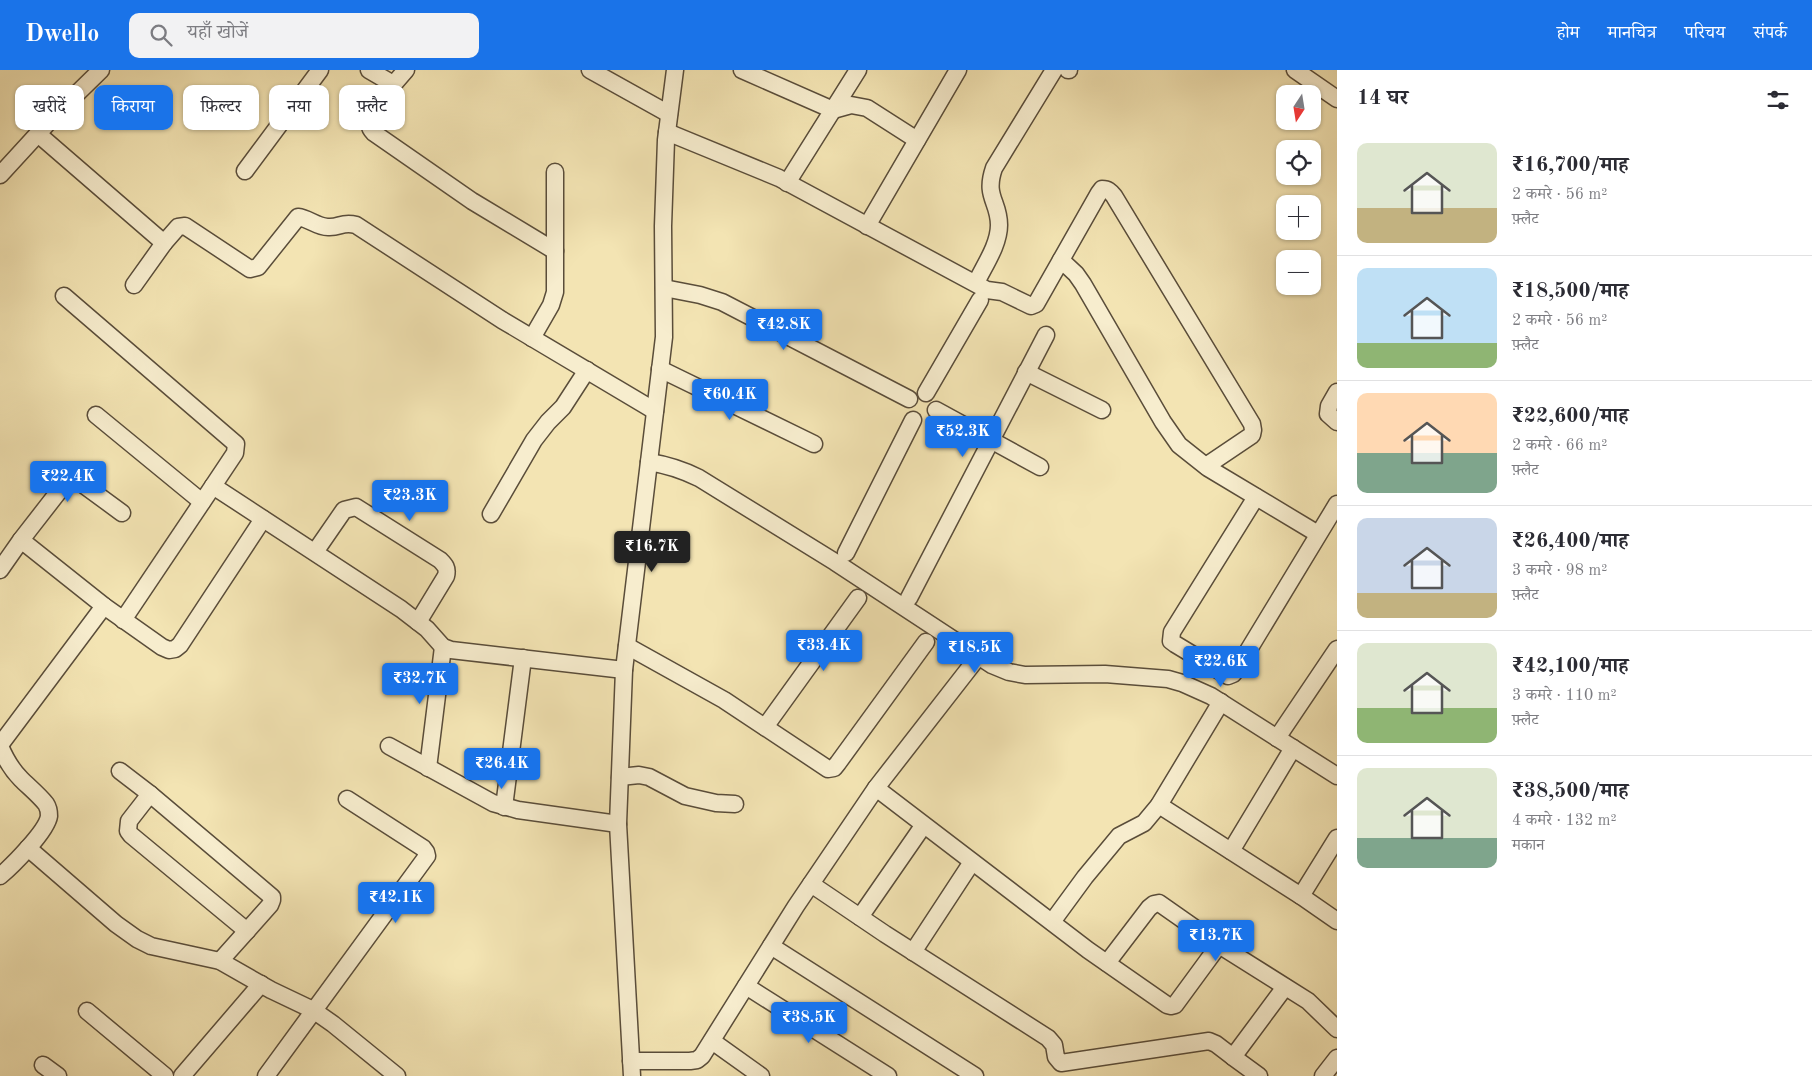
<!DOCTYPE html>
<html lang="hi">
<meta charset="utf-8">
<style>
:root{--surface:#fff;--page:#f2f2f3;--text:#2b2b33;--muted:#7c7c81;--line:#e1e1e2;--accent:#1a73e8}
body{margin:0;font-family:"Old Standard TT","Noto Serif Devanagari",serif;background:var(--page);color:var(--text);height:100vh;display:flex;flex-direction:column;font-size:19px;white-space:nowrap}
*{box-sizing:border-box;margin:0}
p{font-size:16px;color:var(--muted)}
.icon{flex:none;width:28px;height:28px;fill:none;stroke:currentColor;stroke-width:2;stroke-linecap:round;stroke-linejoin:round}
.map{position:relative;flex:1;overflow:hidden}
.panel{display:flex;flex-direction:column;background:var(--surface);width:475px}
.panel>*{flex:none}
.banner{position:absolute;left:15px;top:15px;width:475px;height:45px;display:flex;gap:10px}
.needle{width:32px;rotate:192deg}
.tools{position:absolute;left:1276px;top:15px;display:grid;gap:10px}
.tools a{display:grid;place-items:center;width:45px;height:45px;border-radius:10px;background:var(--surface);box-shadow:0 1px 4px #0004;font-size:25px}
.price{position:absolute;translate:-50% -42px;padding:0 11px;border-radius:5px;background:var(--accent);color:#fff;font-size:16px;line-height:32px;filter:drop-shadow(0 1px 2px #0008)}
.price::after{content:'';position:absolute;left:50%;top:30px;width:15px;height:11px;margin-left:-8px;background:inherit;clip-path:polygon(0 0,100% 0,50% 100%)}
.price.selected{background:#222;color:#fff}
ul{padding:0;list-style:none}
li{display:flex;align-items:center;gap:15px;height:125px;padding:0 20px}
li+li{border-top:1px solid var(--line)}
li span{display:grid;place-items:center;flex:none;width:140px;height:100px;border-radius:10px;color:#555}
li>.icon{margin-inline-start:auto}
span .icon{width:60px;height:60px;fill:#fffc;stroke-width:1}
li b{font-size:21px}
h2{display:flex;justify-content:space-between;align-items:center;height:60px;padding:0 20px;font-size:21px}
.tag{padding:0 18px;border-radius:10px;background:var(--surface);box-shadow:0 1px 4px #0004;font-size:18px;line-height:45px}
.tag.selected{background:var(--accent);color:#fff}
header{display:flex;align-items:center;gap:30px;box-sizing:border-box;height:70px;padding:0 25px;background:var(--accent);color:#fff}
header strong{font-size:24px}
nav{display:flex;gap:28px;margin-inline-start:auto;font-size:18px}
.search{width:350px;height:45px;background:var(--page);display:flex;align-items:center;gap:12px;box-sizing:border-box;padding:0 18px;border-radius:10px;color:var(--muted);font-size:19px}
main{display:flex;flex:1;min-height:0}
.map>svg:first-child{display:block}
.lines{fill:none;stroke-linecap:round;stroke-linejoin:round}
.minor-casing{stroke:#5a4d3a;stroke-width:19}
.minor{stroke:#f7edce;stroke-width:16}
</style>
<header>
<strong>Dwello</strong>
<div class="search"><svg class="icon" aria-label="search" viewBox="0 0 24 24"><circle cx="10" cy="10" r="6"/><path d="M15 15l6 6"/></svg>यहाँ खोजें</div>
<nav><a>होम</a><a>मानचित्र</a><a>परिचय</a><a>संपर्क</a></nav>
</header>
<main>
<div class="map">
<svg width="1337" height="1006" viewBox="0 0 1337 1006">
<rect width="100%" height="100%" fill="#f3e4b3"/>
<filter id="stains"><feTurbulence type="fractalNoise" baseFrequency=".004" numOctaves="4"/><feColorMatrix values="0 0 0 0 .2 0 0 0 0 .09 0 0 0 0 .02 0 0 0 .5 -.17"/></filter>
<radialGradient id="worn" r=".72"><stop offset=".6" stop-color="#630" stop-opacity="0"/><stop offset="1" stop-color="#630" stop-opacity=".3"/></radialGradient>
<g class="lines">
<g class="minor-casing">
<g id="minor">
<polyline points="369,0 393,14"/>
<path d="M406 0C397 10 371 40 370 53 369 57 371 60 374 63L472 131 555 181"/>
<polyline points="590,0 669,44"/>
<polyline points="742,0 833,40 851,35 867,38 917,70"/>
<polyline points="1068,0 1069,0"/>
<polyline points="1295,0 1337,29"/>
<path d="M667 62 779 108 987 220 1002 222 1031 236 1036 234 1099 123 1102 119C1108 119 1110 121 1114 126L1252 354 1253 360 1252 365 1206 396"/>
<path d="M38 64 164 173 178 157 185 156 250 199 258 197 298 147C308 148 317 157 328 157 340 158 342 151 356 155L502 250 655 341"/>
<polyline points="245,101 320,0"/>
<polyline points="0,105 56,44 101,0"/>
<polyline points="787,113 858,0"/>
<polyline points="867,156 958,0"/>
<polyline points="1061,190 1076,204 1083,214 1163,352 1179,375 1208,398 1318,464"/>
<path d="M976 213C984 196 999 175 999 155 999 131 984 127 994 98L1054 0"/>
<polyline points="134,215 164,173"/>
<polyline points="664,218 700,225 722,232 909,329"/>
<polyline points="64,226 236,374 235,383 213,416 401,539 427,559 443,577 451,580 624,600"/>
<polyline points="532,268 551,235 555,222 555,102"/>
<polyline points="660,299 814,374"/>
<polyline points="1026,302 1102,340"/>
<polyline points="1337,322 1329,336 1328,344 1337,352"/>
<polyline points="926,323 980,230"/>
<polyline points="936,340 1040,397"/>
<polyline points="96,345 202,432"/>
<path d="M649 392C668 395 683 400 699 408L835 492 992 595 1009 602 1025 605 1105 604 1168 609 1182 613 1211 626 1337 706"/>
<polyline points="1256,427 1172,562 1171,571 1175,574 1228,606 1233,604 1237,599 1337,434"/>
<polyline points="491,444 534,370 548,352 563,337 587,300"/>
<polyline points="21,470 70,407 77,410 122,443"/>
<path d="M315 482 344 440 356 437 440 490C445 495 448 498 446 506L418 552"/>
<polyline points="846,483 913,350"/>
<polyline points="0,500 21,470 104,536 162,577 169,580 175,579 180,575 263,449"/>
<polyline points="909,528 1046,265"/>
<polyline points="123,550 213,416"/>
<polyline points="627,576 724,630 828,699 834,698 838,693 926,572"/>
<polyline points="765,657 858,528"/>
<polyline points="1277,668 1337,579"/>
<polyline points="0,675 104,536"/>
<path d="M0 676C5 688 12 700 21 709 29 717 39 725 46 734 48 737 49 742 49 746 47 761 12 796 0 806"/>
<polyline points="389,676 493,733 518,740 618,754"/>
<polyline points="428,698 443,577"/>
<polyline points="120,701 150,724 272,827 272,830 270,835 220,891"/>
<polyline points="620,707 639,705 649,707 685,726 716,733 735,734"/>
<polyline points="876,718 1088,880 1167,935 1171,936 1175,935 1219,875"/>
<polyline points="150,724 129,751 128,761 131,765 247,861"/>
<polyline points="1159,735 1301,826 1337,851"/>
<polyline points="504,737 523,588"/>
<polyline points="28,778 116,854 137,869 151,876 220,891 271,920 313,940 333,954 397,1006"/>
<polyline points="1231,781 1293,678"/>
<polyline points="811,814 885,864 1048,968 1054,975 1056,987 1061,993 1209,971 1216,974 1233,987 1285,917"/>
<polyline points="1301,826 1337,768"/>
<polyline points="860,847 923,756"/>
<polyline points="1052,852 1085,807 1119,766 1144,753 1159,735 1221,632"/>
<polyline points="771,876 975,1006"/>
<polyline points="913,882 972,792"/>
<polyline points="1107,893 1149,838 1154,834 1159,833 1219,875 1308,931 1337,959"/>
<polyline points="746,916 888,1006"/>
<polyline points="87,941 165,1006"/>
<polyline points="712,971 761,1006"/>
<polyline points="1233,987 1259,1006"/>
<polyline points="631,991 690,991 697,990 702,986 796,836 876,718 978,587"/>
<polyline points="43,995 58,1006"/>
<polyline points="182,1006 261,914"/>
<polyline points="266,1006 427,786 426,782 423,778 347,729"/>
<polyline points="632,1006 618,754 624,600 664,267 663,156 666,70 675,0"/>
<polyline points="1323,1006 1337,988"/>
</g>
</g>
<use href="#minor" class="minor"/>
</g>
<rect width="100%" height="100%" filter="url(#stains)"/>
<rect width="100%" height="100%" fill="url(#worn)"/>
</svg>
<div class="tools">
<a><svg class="needle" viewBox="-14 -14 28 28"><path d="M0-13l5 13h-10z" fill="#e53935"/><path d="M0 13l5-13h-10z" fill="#7c7c81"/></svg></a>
<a><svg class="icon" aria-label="locate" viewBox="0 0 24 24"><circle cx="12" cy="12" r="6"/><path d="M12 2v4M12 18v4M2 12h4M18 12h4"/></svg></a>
<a>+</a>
<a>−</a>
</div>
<b class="price" style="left:784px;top:281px">₹42.8K</b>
<b class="price" style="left:730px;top:351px">₹60.4K</b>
<b class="price" style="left:963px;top:388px">₹52.3K</b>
<b class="price" style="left:68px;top:433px">₹22.4K</b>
<b class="price" style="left:410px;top:452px">₹23.3K</b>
<b class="price selected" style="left:652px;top:503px">₹16.7K</b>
<b class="price" style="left:824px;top:602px">₹33.4K</b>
<b class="price" style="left:975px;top:604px">₹18.5K</b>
<b class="price" style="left:1221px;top:618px">₹22.6K</b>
<b class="price" style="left:420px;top:635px">₹32.7K</b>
<b class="price" style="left:502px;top:720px">₹26.4K</b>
<b class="price" style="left:396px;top:854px">₹42.1K</b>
<b class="price" style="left:1216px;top:892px">₹13.7K</b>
<b class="price" style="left:809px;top:974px">₹38.5K</b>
<div class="banner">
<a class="tag">खरीदें</a>
<a class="tag selected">किराया</a>
<a class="tag">फ़िल्टर</a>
<a class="tag">नया</a>
<a class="tag">फ़्लैट</a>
</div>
</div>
<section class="panel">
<h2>14 घर<svg class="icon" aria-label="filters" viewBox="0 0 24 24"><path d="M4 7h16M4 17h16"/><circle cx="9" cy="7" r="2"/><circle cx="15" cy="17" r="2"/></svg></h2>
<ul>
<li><span style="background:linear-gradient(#dfe7d0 65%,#c2b280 0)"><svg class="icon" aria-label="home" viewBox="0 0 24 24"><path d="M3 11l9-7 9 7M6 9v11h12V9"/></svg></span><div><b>₹16,700/माह</b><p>2 कमरे · 56 m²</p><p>फ़्लैट</p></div></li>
<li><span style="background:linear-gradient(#bfe0f5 75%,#8fb573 0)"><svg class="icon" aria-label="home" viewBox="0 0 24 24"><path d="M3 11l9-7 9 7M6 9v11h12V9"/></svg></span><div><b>₹18,500/माह</b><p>2 कमरे · 56 m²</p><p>फ़्लैट</p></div></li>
<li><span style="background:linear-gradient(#ffd9b3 60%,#7fa58c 0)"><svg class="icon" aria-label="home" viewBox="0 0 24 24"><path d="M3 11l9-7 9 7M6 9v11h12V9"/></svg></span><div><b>₹22,600/माह</b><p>2 कमरे · 66 m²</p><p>फ़्लैट</p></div></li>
<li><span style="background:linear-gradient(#c9d6e8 75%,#c2b280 0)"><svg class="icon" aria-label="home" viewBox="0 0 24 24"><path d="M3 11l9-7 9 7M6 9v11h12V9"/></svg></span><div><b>₹26,400/माह</b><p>3 कमरे · 98 m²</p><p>फ़्लैट</p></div></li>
<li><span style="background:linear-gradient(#dfe7d0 65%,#8fb573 0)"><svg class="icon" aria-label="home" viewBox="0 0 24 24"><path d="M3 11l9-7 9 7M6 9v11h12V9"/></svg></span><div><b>₹42,100/माह</b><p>3 कमरे · 110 m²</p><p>फ़्लैट</p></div></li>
<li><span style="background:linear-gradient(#dfe7d0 70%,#7fa58c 0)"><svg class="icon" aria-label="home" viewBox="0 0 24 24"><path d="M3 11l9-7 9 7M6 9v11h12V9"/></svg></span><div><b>₹38,500/माह</b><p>4 कमरे · 132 m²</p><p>मकान</p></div></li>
</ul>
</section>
</main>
